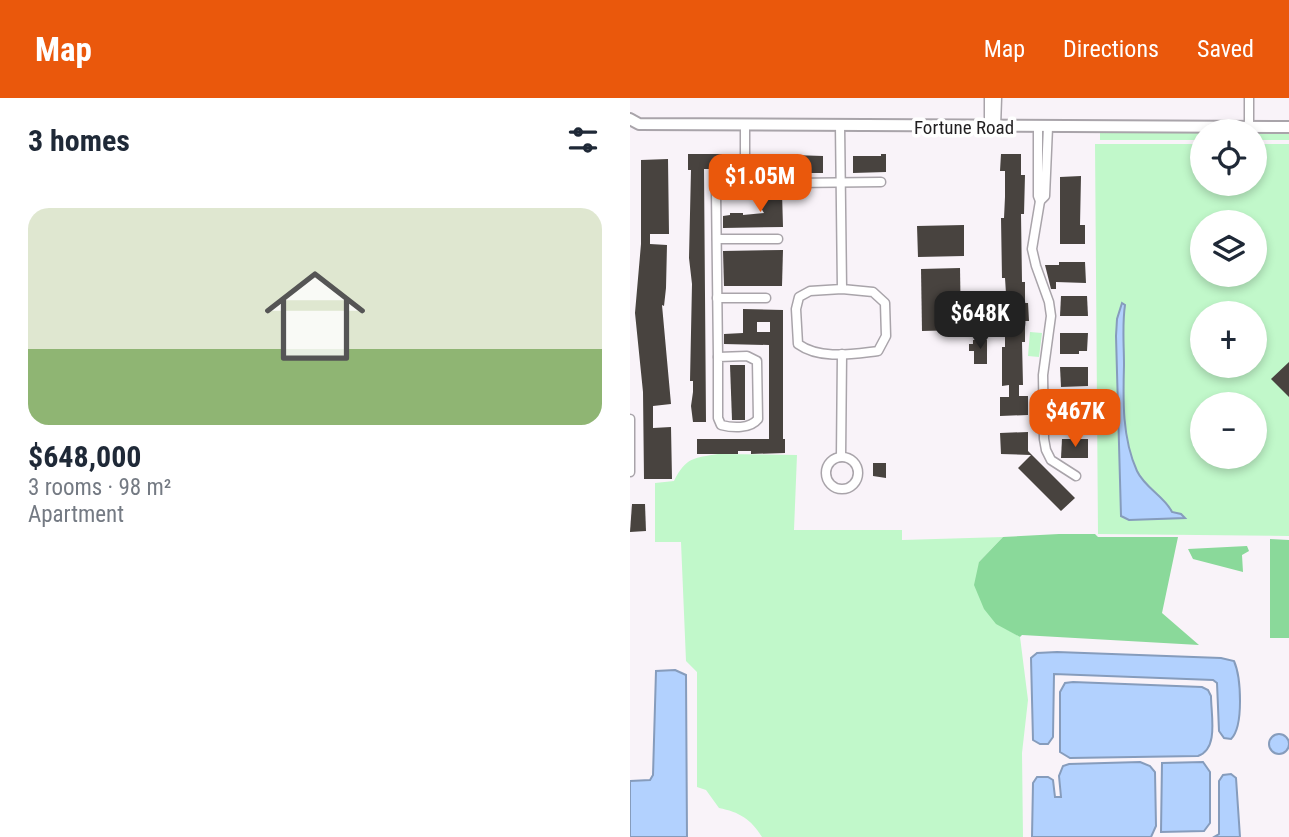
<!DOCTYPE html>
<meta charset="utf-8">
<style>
:root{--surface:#fff;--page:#f2f2f3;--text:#1f2937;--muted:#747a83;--line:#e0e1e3;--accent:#ea580c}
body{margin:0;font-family:"Roboto Condensed",sans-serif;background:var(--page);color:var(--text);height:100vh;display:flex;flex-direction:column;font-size:26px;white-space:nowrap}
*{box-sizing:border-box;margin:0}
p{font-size:23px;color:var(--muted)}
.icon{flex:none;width:38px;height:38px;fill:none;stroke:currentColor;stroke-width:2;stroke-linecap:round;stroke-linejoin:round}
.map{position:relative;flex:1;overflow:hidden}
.details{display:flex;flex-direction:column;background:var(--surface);width:630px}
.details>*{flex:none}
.fabs{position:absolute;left:560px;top:21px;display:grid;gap:14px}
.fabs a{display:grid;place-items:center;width:77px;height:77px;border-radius:50%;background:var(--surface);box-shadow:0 4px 10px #0003;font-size:35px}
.price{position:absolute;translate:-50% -60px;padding:0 16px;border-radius:14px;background:var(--accent);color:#fff;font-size:23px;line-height:46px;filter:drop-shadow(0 2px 4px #0008)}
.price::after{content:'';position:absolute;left:50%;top:42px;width:21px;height:16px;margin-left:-10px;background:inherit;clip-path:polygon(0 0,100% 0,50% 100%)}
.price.selected{background:#222;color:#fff}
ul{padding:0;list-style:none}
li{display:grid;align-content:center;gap:14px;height:371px;padding:0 28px}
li+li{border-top:2px solid var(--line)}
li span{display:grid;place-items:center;height:217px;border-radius:21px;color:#555}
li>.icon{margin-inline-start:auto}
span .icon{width:126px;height:126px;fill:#fffc;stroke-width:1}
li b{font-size:30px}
h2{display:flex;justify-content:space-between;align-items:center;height:84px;padding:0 28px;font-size:30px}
header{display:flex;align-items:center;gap:42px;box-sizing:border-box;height:98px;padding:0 35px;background:var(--accent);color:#fff}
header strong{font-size:33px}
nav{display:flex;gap:38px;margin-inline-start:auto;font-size:24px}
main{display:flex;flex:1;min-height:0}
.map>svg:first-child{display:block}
.green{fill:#c1f8ca;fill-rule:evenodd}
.forest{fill:#8ad99a}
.water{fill:#b2d1fe;stroke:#869cbc;stroke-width:2}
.building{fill:#48433f;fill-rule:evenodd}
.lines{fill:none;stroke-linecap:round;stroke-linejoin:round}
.minor-casing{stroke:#a9a4aa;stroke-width:11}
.tertiary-casing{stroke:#a9a4aa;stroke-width:14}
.minor{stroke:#fff;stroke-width:8}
.tertiary{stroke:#fff;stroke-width:10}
.labels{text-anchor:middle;stroke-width:7;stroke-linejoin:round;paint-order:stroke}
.street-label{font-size:19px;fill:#211f21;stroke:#fff}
</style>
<header>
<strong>Map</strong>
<nav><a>Map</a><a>Directions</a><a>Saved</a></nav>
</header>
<main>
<section class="details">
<h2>3 homes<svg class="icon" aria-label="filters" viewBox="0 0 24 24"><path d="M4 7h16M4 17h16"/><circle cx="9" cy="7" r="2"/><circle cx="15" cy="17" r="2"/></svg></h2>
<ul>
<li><span style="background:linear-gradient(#dfe7d0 65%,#8fb573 0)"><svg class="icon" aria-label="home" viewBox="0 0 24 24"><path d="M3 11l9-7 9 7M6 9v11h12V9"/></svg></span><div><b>$648,000</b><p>3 rooms · 98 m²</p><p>Apartment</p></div></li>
</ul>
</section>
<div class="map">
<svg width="659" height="739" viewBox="0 0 659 739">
<rect width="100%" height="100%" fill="#f9f3f9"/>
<g class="green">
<rect x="470" y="33" width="102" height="9"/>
<rect x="625" y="33" width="34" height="9"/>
<path d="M465 46H572V86H625V46H659V438L468 436ZM572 124H625V177H572ZM572 215H625V268H572ZM572 306H625V359H572Z"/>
<polygon points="400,234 412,235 409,259 398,258"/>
<path d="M88 356 167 357 164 432H272V442L373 439 349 464 366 525 390 539 398 602 392 655 393 739H132C121 721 109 714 89 710L76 692 67 689V574L56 563 51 444H25V385L44 383C56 359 64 360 88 356Z"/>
</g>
<g class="forest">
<polygon points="429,436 465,436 468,439 548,439 532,515 569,547 392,537 390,539 366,526 354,511 344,487 349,464 373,439"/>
<polygon points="640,441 659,442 659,540 640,540"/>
<polygon points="617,448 619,453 612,457 613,474 563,461 558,451"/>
</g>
<g class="water">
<path d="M492 205 495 207C492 227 494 246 494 267 493 302 492 340 507 373 515 390 535 399 542 414L551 416 555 420 499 422 491 418 486 238 487 221Z"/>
<path d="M427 554 591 560 604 563C611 579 614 628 601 641L594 640 589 633 587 585 583 582 424 576 423 639 418 646H410L403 642 401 560 407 555Z"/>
<polygon points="45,572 56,577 57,739 0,739 0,683 20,682 23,677 26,573"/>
<path d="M443 584 572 589 578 592 581 598C581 617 589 651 568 658L440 660 430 654V594L435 585Z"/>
<circle cx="649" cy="646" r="10"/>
<polygon points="510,664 520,668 525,674 526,728 521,739 402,739 403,685 407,679 418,679 423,682 425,699 431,699 429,678 433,668 439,666"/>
<polygon points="573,664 580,674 580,725 574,733 531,734 532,665"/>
<polygon points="601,676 606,680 610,739 584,739 589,736 589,683 593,677"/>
</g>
<g class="building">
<polygon points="58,56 98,56 98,71 74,71 76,324 63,324 61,308 63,294 63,283 60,283 62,186 59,160 61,72 58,72"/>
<polygon points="131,56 193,58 193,75 159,75 159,70 132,71"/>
<polygon points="251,56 256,56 256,74 223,75 223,58 251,58"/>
<polygon points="371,56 391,56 391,77 395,77 394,116 391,116 392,184 395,184 395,205 398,205 399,223 395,223 395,244 392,244 393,287 389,287 389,298 398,298 398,317 370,318 370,299 379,299 379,287 372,288 372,249 375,249 375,227 378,227 375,180 372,180 371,120 374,120 375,99 375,73 370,73"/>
<polygon points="38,61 39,136 20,136 20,146 37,147 36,190 34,208 32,207 41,306 23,308 23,330 41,329 42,381 14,381 13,294 5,215 11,146 11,62"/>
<polygon points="451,78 450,127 455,127 455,146 430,146 430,79"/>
<polygon points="131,94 152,94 153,129 93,130 93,118 100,117 100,115 113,115 113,117 134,115 131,110"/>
<polygon points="334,127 334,158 288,159 287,128"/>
<polygon points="153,152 152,188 94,188 93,153"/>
<polygon points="429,164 455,164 456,185 426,184 426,191 421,191 415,167 429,167"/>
<polygon points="330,170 331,232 292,233 291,171"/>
<polygon points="431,198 457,198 458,218 430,218"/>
<path d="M113 211 153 212V341H155V355L121 356V353H108V356H67V341H139V247L94 246V236L113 235ZM127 224H140V234H127Z"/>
<polygon points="430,235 458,235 457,253 449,253 449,256 430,256"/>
<polygon points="343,242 357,242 357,266 344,266 344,253 339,253 339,246 343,246"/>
<polygon points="659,264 659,299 641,281"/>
<polygon points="100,267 115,267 115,322 102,322"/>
<polygon points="430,269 458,269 458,288 431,289"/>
<polygon points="431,306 458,306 458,326 431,327"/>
<polygon points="398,334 398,353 445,400 431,413 388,370 401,357 371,356 370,335"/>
<polygon points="432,341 458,341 458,360 431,360"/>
<polygon points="243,365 256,365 256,380 243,378"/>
<polygon points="2,406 15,406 16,433 0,434"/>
</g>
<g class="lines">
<g class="minor-casing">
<g id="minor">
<polyline points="619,0 619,29"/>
<polyline points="115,26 115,82"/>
<path d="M210 27 212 191 243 194 255 205 256 238 248 253C222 256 190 262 168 246L166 211 169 199 180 193 212 191"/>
<polyline points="359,29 359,0"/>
<polyline points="366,29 367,0"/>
<polyline points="408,29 408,98 410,103"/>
<polyline points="418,29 415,98 410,103 402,151 406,168 419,204 421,218 413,277 414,341 416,352 421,362 446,378"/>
<polyline points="163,85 251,84"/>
<polyline points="87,141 148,141"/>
<polyline points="87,200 136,200"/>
<path d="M117 258 127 263 128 321C120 331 103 330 91 327L88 320V259Z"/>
<polyline points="88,259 86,92 89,85 96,82 149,82"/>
<polyline points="0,321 0,374"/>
<polyline points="211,359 212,256"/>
<circle cx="212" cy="375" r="16"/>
</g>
</g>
<g class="tertiary-casing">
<polyline id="tertiary" points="0,21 9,26 659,29"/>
</g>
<use href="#minor" class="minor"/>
<use href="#tertiary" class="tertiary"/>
</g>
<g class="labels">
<g class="street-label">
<text x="334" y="36">Fortune Road</text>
</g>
</g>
</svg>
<div class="fabs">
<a><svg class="icon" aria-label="locate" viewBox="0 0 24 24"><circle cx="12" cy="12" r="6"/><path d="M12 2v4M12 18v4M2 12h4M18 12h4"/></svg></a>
<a><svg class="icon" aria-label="layers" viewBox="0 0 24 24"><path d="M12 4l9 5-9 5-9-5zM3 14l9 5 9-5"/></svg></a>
<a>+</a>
<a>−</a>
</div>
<b class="price" style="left:130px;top:116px">$1.05M</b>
<b class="price selected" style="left:350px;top:253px">$648K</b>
<b class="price" style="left:445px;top:351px">$467K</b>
</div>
</main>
